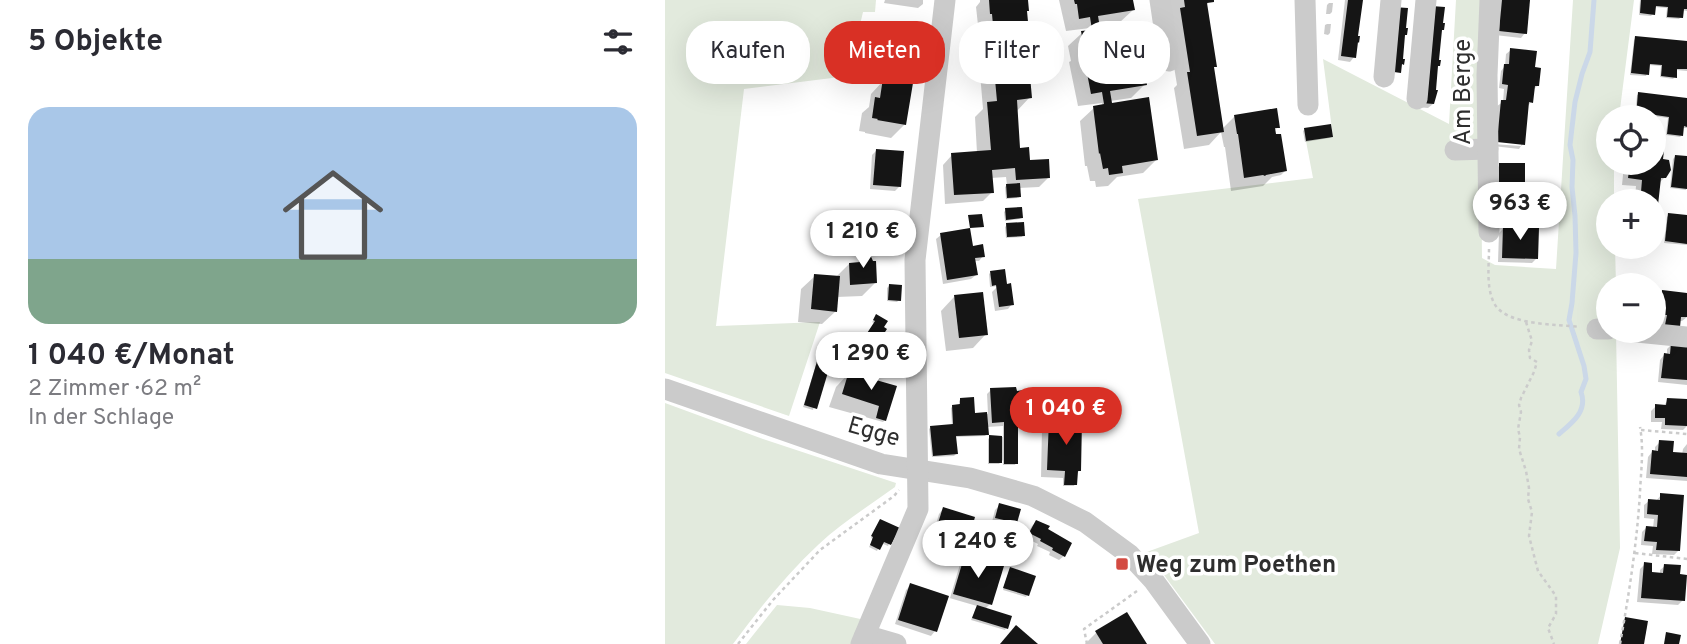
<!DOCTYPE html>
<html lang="de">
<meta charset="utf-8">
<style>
:root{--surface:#fff;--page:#f2f2f3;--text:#2b2b33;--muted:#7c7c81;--line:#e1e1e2;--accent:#d93025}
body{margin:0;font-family:Overpass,sans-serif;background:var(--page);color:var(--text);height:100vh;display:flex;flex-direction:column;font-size:26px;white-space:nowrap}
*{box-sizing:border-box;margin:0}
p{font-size:23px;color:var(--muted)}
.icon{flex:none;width:38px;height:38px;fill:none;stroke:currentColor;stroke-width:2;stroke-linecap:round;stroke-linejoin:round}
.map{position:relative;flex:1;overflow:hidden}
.details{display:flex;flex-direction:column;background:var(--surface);width:665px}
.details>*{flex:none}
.hud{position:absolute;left:21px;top:21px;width:665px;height:63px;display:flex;gap:14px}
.tools{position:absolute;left:931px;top:105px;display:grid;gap:14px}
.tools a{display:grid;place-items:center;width:70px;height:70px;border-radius:50%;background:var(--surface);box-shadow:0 7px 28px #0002;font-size:35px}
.price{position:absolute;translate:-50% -60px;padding:0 16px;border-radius:24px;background:#fff;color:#222;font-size:23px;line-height:46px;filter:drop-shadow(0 2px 4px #0008)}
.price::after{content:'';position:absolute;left:50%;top:42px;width:21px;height:16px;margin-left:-10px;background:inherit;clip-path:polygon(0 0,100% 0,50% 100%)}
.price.selected{background:var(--accent);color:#fff}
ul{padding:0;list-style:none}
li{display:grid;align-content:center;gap:14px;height:371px;padding:0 28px}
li+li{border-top:2px solid var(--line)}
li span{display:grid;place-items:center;height:217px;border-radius:21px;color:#555}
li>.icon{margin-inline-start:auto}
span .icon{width:126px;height:126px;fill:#fffc;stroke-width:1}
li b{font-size:30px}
h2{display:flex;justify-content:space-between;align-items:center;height:84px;padding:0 28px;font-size:30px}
.chip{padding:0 24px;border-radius:28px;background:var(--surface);box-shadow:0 7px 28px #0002;font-size:24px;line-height:63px}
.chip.selected{background:var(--accent);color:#fff}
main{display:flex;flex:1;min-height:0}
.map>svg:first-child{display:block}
.green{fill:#e2eadd}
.shadow{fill:#0003}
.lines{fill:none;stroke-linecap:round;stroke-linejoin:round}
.stream{stroke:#cbd8e8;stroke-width:5}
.building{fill:#151515}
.path{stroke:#cbcbcb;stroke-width:2.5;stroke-dasharray:3.5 3.5;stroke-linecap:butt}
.minor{stroke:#cbcbcb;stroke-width:21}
.poi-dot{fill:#d34b42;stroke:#fff;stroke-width:2.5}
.labels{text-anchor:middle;stroke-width:7;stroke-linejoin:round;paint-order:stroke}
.street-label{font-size:24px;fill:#2e2e2e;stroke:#fff}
.poi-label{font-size:24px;font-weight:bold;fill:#2e2e2e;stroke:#fff;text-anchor:start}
</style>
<main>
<section class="details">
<h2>5 Objekte<svg class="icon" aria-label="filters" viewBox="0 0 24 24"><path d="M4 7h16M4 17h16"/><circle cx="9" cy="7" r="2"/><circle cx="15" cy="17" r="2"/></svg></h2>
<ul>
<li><span style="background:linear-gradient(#a9c7e8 70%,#7fa58c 0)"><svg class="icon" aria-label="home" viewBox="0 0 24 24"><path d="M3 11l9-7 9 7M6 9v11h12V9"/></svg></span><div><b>1 040 €/Monat</b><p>2 Zimmer · 62 m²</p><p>In der Schlage</p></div></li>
</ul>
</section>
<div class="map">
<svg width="1022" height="644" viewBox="0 0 1022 644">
<rect width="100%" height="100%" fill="#fff"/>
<g class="green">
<polygon points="0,0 211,0 210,12 198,12 183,76 79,89 51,326 155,322 124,416 0,373"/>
<polygon points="791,0 818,0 815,73 817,258 830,265 891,269 908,0 969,0 954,117 943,117 943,163 949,163 949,201 943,201 943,247 950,247 951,285 943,285 943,331 951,331 955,548 933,644 550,644 499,575 479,553 534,533 473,199 648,178 641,141 668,137 658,59 784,124"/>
<path d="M0 403 98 439 231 483 230 487C204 506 176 523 153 545 121 575 94 609 68 644H0Z"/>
<polygon points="112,605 145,608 200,620 189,644 81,644"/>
</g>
<g class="shadow">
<polygon points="220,0 258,0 258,4 253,8 219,3"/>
<polygon points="315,0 361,0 364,54 361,56 365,97 351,112 354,147 363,162 384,177 374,187 354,188 355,197 353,198 341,199 340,187 342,185 341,177 326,178 327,192 318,201 280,204 278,165 287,155 312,153 310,117 318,109 315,73 318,70 311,7 315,2"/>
<polygon points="394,0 466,0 468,10 454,23 433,26 480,84 466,98 445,101 492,159 478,173 452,177 443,186 431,187 430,181 425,181 422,166 420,166 415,121 429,108 438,106 437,103 413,106 404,62 406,61 403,46 417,33 426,32 425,28 401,31"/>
<polygon points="504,0 545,0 541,6 550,66 547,69 557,129 569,117 613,127 609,131 620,171 616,175 607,177 598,186 566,191 560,147 559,147 556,132 544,145 519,149 509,88 512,85 502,23"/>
<polygon points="680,0 697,0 689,57 685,62 673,60"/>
<polygon points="834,0 863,0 860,33 856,38 830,35"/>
<polygon points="975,0 1022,0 1022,11 1017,10 1016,17 1014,19 1001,18 1002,8 989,7 988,14 986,16 974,15"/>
<polygon points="664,3 668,3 667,12 665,14 661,14 662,5"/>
<polygon points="662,24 666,24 665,33 663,35 659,34 660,25"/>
<polygon points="220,27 249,59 247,60 214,56 218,29"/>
<polygon points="775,31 768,104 763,108 752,107"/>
<polygon points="971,38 1022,43 1022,71 1011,70 1010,77 1008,79 995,77 996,66 983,65 982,74 981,76 965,75 969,40"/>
<polygon points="846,50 868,69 872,86 868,90 866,102 862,107 858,144 856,146 856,143 829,140 832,106 838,102 839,89 834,88 836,71 840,66 841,54"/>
<polygon points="219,80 240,124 226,138 200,133 200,132 194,131 197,113 204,107 206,94"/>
<polygon points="974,94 1022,99 1022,128 1017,128 1017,135 1015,137 1001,135 1003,118 988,116 970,117 972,95"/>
<polygon points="640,129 666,137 664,138 640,142 638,131"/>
<polygon points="989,143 992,143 1000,177 994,183 992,204 989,207 989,201 974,201 974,198 970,198 971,186 957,185 959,165 961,163 989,163"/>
<polygon points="828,144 856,146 854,149 828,146"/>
<polygon points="211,151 235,186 230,191 205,189 207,155"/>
<polygon points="1010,157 1022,158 1021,190 1005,188 1008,159"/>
<polygon points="835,165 859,214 852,221 828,221 828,172"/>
<polygon points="341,210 356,218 354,219 340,221 339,212"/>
<polygon points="1004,215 1022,216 1022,245 999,243 1002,217"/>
<polygon points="207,225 224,236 216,239 216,236 206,238 205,227"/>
<polygon points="342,225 358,235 357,237 341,238 340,227"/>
<polygon points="839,228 871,259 867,263 833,262 834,233"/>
<polygon points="276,235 307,248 318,256 314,261 309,261 311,275 306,279 278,284 271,239"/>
<polygon points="956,247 973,247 971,250"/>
<polygon points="195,256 210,283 197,296 172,297 171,311 157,324 133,322 136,289 150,276 171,277 184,264 194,264 193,258"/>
<polygon points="325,273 347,304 343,309 330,311 327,292 333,286 325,287 324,274"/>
<polygon points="224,286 234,300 232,302 222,301 222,288"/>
<polygon points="998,292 1022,295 1022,317 1017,321 1014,321 997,329 998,319 991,319 994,296"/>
<polygon points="289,297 321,334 308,348 281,351 276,311"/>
<polygon points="212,316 221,321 217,328 219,329 196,364 187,359 210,324 207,322"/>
<polygon points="158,342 170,344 148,410 138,407"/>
<polygon points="1007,344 1022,358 1022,385 993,382 995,360 999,355 1002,355 1002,349"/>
<polygon points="184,373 209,381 220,420 218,422 164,407 171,387"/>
<polygon points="326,390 358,409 373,421 370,423 370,420 351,420 351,424 370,423 368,425 351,426 351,463 350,465 338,465 338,460 334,464 323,464 323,439 325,437 338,437 338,426 322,427 322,434 320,436 289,437 291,454 289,456 267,457 264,429 266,427 287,426 286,408 287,407 294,406 294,401 296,399 308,415 323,414 322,394"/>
<polygon points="1003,400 1022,401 1022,426 1018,430 996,429 997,422 986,422 986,411 991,406 998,407"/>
<polygon points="406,413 414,471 411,474 410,484 409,486 398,486 398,478 376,477 377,428 385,421 404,422 404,415"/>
<polygon points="995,442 1006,454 1017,455 1018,449 1022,444 1022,481 981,478 983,457 987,452 990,452 990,447"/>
<polygon points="996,495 1014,550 1009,555 987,554 988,546 976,545 977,532 981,528 988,528 989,519 979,518 979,505 984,501 991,501"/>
<polygon points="335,505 350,522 346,527 327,522 330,510"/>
<polygon points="278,509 297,555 293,560 263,551 274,514"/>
<polygon points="214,522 232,528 223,546 216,543 212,551 204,547 208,539 206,538"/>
<polygon points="371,522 381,529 399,556 394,560 384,555 385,552 372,546 373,544 361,538 367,526"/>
<polygon points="300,556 325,604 320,609 341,628 340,630 306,620 312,606 281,597 270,631 266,636 230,624 241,590 246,585 285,598 296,561"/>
<polygon points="980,564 985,574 995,575 995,570 1000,566 1018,600 1013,605 972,602 975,569"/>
<polygon points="344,571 362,595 361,597 338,590"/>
<polygon points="461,614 480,644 420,644 431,633"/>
</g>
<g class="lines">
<path class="stream" d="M894 434C907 423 923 411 916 392L921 379 919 366 904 320 907 303 911 253 910 216 907 187 908 160 905 145 910 102 917 74 925 52 929 0"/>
</g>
<g class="building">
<polygon points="324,0 363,0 364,11 362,11 366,54 363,54 367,98 352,100 355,148 364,147 365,160 384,159 385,178 351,180 350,168 327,170 329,193 289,195 286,153 326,150 322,102 332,101 328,58 331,58 327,14 325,14"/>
<polygon points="409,0 468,0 470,10 433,16 435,28 472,23 482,85 445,91 447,103 484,97 493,160 457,166 458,173 444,175 443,168 438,169 435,153 434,154 428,106 439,104 437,92 426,94 417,47 419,47 416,31 427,30 425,17 414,19 412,4 410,4"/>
<polygon points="519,0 549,0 549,2 542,3 552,67 549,67 559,132 532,136 522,72 525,72 515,8 520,7"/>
<polygon points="683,0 698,0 693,36 695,36 694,43 693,42 691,58 676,56"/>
<polygon points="837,0 865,0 862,34 834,31"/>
<polygon points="976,0 1022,0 1022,9 1019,9 1018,18 1002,17 1003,7 991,6 990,15 975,13"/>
<polygon points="766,6 780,7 778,23 780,23 779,30 777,30 774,60 776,60 775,66 773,66 771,90 773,90 769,104 756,103"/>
<polygon points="728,7 743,8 741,28 743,28 742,35 740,35 738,59 740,59 739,65 737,64 736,73 722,71"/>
<polygon points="219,25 255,30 250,60 215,54"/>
<polygon points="970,36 1022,41 1022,69 1012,69 1012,78 996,76 997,65 985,64 984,75 966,73"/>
<polygon points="845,48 872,51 870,67 876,68 874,86 870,86 868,103 864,102 860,145 832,142 836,100 841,100 843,85 837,84 839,64 844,64"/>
<polygon points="218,78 248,83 241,125 212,120 213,119 207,118 210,97 215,98"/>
<polygon points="973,92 1022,98 1022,127 1019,126 1018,136 1002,134 1004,117 990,115 989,117 971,117"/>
<polygon points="612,108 615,128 610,128 611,134 616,134 622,171 601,175 600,176 598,175 579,178 573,134 572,134 569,115"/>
<polygon points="666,124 668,137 641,141 639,128"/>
<polygon points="989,141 994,142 994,151 999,151 998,159 1004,160 1006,170 1001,178 996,178 993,205 989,204 989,201 979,201 980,192 976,192 977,180 963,178 965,163 989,163"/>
<polygon points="211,149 239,151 236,187 208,185"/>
<polygon points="1010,155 1022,156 1022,189 1006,187"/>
<rect x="834" y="163" width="26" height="51"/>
<polygon points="355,183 356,197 342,198 341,184"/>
<polygon points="357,207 358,218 341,220 340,208"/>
<polygon points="989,212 998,213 996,234 989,233"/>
<polygon points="1003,213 1022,215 1022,244 1000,241"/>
<polygon points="317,214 319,227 305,228 303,215"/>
<polygon points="224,221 226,237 217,238 217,236 208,237 206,223"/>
<polygon points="359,222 360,236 342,237 341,223"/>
<polygon points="838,226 874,227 873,259 837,258"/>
<polygon points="305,228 308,246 318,244 320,257 310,258 313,275 282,280 275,233"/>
<polygon points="203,250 208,261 211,261 212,283 185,285 184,263 195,262 194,254"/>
<polygon points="340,269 342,284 346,283 349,305 334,307 331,285 327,286 325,271"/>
<polygon points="149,274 175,276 172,312 146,309"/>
<polygon points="224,284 237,285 236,301 223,300"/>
<polygon points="997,290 1022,293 1022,317 1016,317 1015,327 1000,325 1002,315 995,315"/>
<polygon points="318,292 323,335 294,338 289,295"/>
<polygon points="211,314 223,321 219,327 222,329 199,364 187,356 210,321 208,320"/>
<polygon points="159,338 172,342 152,409 139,405"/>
<polygon points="1006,343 1022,344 1022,380 996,378 999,353 1005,354"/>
<polygon points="184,371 204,377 206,373 213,375 211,380 232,386 221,421 211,418 214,406 177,394"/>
<polygon points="351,387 352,391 359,390 360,407 374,406 374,421 353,422 353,464 339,464 339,422 327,423 325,388"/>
<polygon points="309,397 310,413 322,412 324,435 291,436 293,454 268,456 265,426 288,424 287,405 295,404 295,398"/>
<polygon points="1002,398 1022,399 1022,426 1000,425 1000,418 990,418 990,404 1001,405"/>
<polygon points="405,411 413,411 413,420 417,420 416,471 413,471 412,485 399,485 400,471 382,470 384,419 405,420"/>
<polygon points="324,435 337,436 337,463 324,463"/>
<polygon points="994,440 1009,441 1008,452 1022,453 1022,477 985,474 987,450 993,451"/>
<polygon points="995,493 1019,495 1015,551 991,550 992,542 979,541 981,526 992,527 993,515 982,514 983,499 995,500"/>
<polygon points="334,503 356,509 352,523 330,518"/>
<polygon points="278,507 310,517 299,556 266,546"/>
<polygon points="215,519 235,528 226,545 219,542 215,550 205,545 208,537 206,536"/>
<polygon points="371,520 385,526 383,529 407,543 400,557 387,550 388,548 375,541 376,539 364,533"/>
<polygon points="300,554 339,566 327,605 288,594"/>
<polygon points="979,562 987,563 987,572 998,573 999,564 1016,565 1015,574 1022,575 1020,601 976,598"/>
<polygon points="345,567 371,576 364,596 338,588"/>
<polygon points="245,583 284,596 272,632 233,620"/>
<polygon points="312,605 347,616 343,629 307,618"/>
<polygon points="462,612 482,644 438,644 430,631"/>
<polygon points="960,617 983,621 979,644 955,644"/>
<polygon points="351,625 373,644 335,644"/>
<polygon points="1001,632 1016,635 1014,644 999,644"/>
</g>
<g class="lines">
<g class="path">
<path d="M824 249C824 266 821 287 829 303 841 326 892 324 915 327"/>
<polyline points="861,322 867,341 864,350 865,358 872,362 869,372 856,398 854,405 856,412 853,429 855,437 854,449 861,471 864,488 863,499 867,512 864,536 873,571 891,596 891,614 883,628 889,644"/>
<polyline points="976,430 1022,434"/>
<polyline points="970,553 1022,559"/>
<polyline points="73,644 108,600 155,550 229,496 234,490"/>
<polyline points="422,644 419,629 472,591"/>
<path d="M955 644C964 594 972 543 975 492 976 470 979 449 975 427"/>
</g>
<g class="minor">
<polyline points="495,0 504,61"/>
<polyline points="640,0 643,105"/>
<polyline points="719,77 726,0"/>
<polyline points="752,99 761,0"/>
<polyline points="790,150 823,149"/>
<polyline points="824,232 822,75 825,0"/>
<polyline points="932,329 943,329"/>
<polyline points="962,331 1022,337"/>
<polyline points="0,389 216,464 305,478 368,496 420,522 465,555 489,581 535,644"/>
<polyline points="200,635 231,644"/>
<polyline points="196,644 253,509 250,260 280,0"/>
</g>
</g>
<rect class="poi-dot" x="450" y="557" width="14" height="14" rx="3.5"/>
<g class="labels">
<g class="street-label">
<text transform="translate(797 92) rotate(-90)" y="8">Am Berge</text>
<text transform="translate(209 431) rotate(16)" y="8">Egge</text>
</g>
<g class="poi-label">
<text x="471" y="572">Weg zum Poethen</text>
</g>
</g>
</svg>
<div class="tools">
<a><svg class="icon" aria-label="locate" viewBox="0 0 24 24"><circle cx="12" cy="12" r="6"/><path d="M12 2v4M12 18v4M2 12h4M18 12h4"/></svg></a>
<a>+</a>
<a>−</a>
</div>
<b class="price" style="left:855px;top:242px">963 €</b>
<b class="price" style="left:198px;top:270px">1 210 €</b>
<b class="price" style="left:206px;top:392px">1 290 €</b>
<b class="price selected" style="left:401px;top:447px">1 040 €</b>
<b class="price" style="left:313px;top:580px">1 240 €</b>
<div class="hud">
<a class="chip">Kaufen</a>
<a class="chip selected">Mieten</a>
<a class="chip">Filter</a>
<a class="chip">Neu</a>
</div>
</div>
</main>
